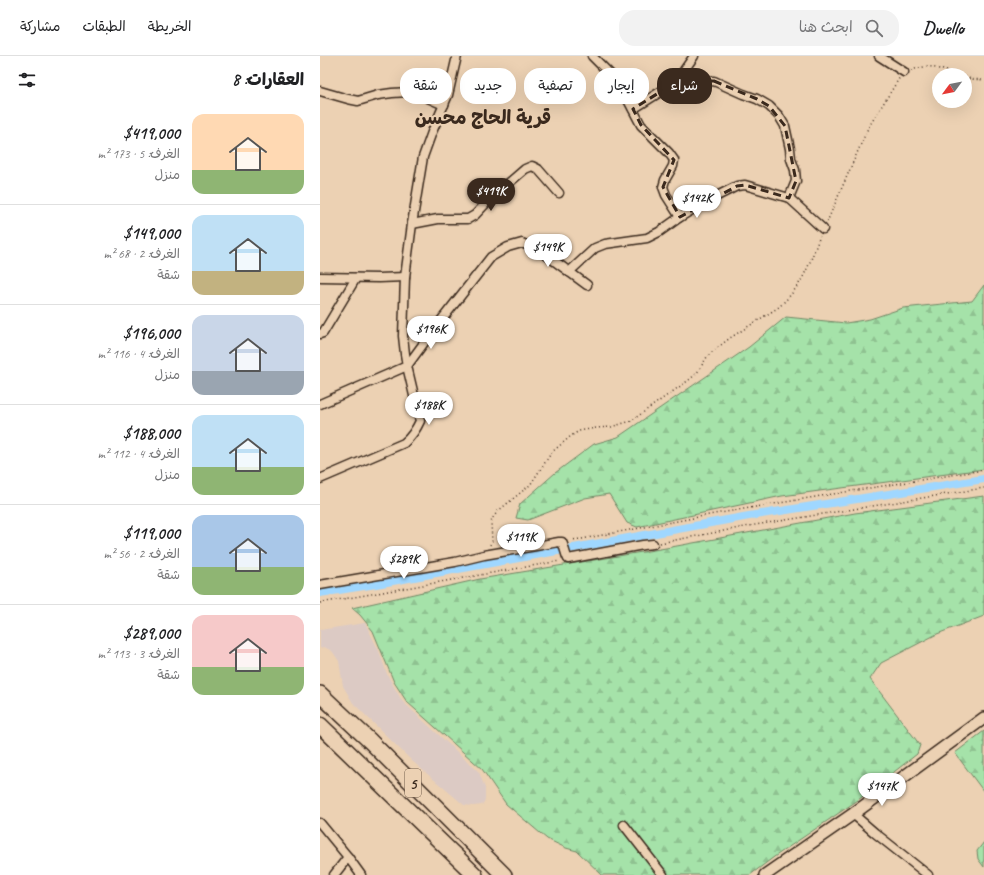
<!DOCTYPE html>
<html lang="ar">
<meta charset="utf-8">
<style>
:root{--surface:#fff;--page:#f2f2f2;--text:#202124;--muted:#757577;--line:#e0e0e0;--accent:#3b2a1e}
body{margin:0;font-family:Caveat,"Playpen Sans Arabic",sans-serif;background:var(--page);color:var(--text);direction:rtl;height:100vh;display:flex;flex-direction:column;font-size:15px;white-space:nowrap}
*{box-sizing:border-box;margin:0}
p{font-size:13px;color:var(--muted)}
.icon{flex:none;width:22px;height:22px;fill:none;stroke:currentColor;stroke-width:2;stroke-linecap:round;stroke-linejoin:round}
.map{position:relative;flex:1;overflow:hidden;direction:ltr}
.panel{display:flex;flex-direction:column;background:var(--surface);width:320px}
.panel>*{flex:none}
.hud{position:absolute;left:12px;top:12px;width:380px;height:36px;direction:rtl;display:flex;gap:8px}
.needle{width:26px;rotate:238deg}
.controls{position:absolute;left:612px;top:12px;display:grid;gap:8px}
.controls a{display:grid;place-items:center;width:40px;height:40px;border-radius:50%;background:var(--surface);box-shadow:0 4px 16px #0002;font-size:20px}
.price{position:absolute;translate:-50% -34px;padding:0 9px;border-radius:14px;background:#fff;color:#222;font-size:13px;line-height:26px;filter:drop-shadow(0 1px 2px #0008)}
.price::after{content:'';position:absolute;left:50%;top:24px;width:12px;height:9px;margin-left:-6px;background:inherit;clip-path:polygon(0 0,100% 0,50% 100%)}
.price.selected{background:var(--accent);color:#fff}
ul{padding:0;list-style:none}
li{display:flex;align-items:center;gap:12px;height:100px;padding:0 16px}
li+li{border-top:1px solid var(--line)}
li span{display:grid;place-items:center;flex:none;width:112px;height:80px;border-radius:12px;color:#555}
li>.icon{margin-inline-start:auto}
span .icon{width:48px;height:48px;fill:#fffc;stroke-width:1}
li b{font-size:17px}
h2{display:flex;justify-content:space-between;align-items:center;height:48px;padding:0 16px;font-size:17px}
.tag{padding:0 14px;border-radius:16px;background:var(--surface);box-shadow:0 4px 16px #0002;font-size:14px;line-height:36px}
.tag.selected{background:var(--accent);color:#fff}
header{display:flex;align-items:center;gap:24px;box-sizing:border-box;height:56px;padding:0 20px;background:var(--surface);border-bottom:1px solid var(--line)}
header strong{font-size:19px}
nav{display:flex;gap:22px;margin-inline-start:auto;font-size:14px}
.search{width:280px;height:36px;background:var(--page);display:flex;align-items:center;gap:10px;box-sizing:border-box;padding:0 14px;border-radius:16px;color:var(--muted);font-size:15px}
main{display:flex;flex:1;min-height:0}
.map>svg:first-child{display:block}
.built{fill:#dccac4}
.forest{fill:url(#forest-firs);stroke:#708664}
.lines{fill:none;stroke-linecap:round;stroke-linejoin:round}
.canal{stroke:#9fd7ff;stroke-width:8}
.street-casing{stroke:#3b2a1e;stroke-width:11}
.secondary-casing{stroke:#3b2a1e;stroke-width:14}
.highway-casing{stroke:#3b2a1e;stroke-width:18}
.path{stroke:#3b2a1e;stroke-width:1.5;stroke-dasharray:1 3;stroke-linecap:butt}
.street{stroke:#ecd1b3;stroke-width:8}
.secondary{stroke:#ecd1b3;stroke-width:11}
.highway{stroke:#ecd1b3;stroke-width:15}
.marked{fill:none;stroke:#3b2a1e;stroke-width:3;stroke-dasharray:8 5;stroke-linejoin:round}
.labels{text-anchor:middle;stroke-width:4;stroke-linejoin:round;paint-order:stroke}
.shield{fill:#ecd1b3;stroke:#705c4b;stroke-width:1}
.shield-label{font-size:16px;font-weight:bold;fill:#3b2a1e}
.quarter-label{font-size:19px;font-weight:bold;fill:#3b2a1e;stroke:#ecd1b3}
</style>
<header>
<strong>Dwello</strong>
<div class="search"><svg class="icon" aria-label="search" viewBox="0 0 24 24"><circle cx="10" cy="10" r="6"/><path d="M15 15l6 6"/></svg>ابحث هنا</div>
<nav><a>الخريطة</a><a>الطبقات</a><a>مشاركة</a></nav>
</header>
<main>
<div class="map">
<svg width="664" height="819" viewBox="0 0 664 819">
<defs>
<pattern id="forest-firs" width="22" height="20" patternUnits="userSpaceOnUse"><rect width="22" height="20" fill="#a5e2a9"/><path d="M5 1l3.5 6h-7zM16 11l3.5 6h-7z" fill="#8fc291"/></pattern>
</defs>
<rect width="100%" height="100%" fill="#ecd1b3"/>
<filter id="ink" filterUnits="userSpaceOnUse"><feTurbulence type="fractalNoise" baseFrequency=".025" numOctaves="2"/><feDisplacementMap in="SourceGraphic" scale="8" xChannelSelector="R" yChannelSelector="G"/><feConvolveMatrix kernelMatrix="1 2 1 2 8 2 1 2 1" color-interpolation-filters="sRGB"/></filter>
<g filter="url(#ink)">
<polygon class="built" points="45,567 59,595 67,618 82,645 159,716 165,732 165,744 162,749 153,750 144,749 92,705 33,647 23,630 19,605 12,595 4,591 0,592 0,574"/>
<g class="forest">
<polygon points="664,229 664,413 462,440 317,471 307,467 289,438 265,442 208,464 196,462 200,448 235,417 274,388 298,381 429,291 466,261 526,267 550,263 583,252 652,245"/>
<polygon points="664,440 664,560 617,578 561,607 550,623 600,689 597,698 538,744 454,801 430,819 282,819 257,795 246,792 227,783 186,748 162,713 87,646 74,626 53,575 40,559 32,552 160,523 346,492 535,457"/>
<polygon points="664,675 664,736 635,697"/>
<polygon points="664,786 664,811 658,803 657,795"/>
</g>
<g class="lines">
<polyline class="canal" points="0,537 56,528 429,460 664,423"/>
<g class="street-casing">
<g id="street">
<polyline points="272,0 291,19 309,46 321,69 349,97 354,104 353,110 345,124 343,131 346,139 360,161"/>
<polyline points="559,0 584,16"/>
<polyline points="356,26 394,25 423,38 437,43 449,50 459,60 465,70 470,93 471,103 475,114 476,125 469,142"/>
<polyline points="0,35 28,43 38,45 58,39 72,37 89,36 101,39 124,49"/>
<polyline points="313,53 356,26 374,0"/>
<polyline points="92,168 118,163 148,163 155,159 169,144 205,113 212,110 218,113 239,137"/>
<polyline points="249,216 275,192 285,188 327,182 339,176 360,161 389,144 417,130 425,129 469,142 503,173"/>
<polyline points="0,221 59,222 85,221"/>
<polyline points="0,278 3,277 36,222"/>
<polyline points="0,348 87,310 109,280 171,201 188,191 202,187 225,198 267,229"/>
<path d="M0 423 84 387C92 380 96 374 100 365L87 310 85 298 83 280 85 221 92 168 103 101 112 76 128 39 137 0"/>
<path d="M0 529 135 506 164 499 239 486H242C245 492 245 498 248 503L323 489 333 488"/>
<polyline points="533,758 555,777 608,819"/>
<polyline points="0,767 28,801 14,819"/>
<polyline points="304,769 343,819"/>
<polyline points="28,801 41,819"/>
</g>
</g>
<g class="secondary-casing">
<polyline id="secondary" points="445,819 533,758 664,662"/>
</g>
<g class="highway-casing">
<g id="highway">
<polyline points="0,638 50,685 184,819"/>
<polyline points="0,669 155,819"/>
</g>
</g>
<g class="path">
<polyline points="591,14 608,10 627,15 640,19"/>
<polyline points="645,21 651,23 664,24"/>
<polyline points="507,166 548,72 580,21"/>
<polyline points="250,484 262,483 394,458 531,435 664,414"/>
<polyline points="340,487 435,469 664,432"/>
<path d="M170 489 172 485 171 467 172 463 178 455 210 429 232 396 251 380 259 375 276 372 291 371 311 365 369 324 377 317 387 301 392 296 410 282 459 251C465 245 471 239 476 232 487 217 493 198 500 180"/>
<polyline points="0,547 240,505"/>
</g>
<use href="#street" class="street"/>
<use href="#secondary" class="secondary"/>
<use href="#highway" class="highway"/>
</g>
</g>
<path class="marked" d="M394 25 437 43 449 50 465 70 476 125 469 142 425 129 417 130 360 161 343 131 354 104 321 69 313 53 356 26Z"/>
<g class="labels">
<rect class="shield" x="85" y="713" width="16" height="28" rx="3"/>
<g class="shield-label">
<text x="93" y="733">5</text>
</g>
<g class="quarter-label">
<text x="163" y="68">قرية الحاج محسن</text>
</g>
</g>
</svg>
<div class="controls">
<a><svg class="needle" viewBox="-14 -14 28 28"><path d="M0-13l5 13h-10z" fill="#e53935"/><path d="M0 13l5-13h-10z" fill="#757577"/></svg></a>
</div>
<b class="price selected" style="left:171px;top:156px">$419K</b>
<b class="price" style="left:377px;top:163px">$142K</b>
<b class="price" style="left:228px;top:212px">$149K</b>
<b class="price" style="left:111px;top:294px">$196K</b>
<b class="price" style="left:109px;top:370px">$188K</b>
<b class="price" style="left:201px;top:502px">$119K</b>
<b class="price" style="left:84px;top:524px">$289K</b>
<b class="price" style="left:562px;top:751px">$147K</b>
<div class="hud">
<a class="tag selected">شراء</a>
<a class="tag">إيجار</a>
<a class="tag">تصفية</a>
<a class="tag">جديد</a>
<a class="tag">شقة</a>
</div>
</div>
<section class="panel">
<h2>العقارات: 8<svg class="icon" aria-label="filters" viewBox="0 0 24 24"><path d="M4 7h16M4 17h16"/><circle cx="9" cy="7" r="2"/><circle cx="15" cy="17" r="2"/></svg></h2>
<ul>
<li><span style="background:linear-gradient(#ffd9b3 70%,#8fb573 0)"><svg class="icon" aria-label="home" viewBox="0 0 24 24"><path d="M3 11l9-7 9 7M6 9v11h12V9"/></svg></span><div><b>$419,000</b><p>الغرف: 5 · 173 m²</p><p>منزل</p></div></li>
<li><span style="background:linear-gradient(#bfe0f5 70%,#c2b280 0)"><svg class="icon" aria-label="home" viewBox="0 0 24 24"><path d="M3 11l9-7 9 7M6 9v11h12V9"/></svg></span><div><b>$149,000</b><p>الغرف: 2 · 68 m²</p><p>شقة</p></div></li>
<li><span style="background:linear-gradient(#c9d6e8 70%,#9aa5b1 0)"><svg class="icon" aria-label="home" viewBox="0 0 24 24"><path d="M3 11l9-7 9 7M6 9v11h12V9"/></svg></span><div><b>$196,000</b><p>الغرف: 4 · 116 m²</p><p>منزل</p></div></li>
<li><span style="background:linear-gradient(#bfe0f5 65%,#8fb573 0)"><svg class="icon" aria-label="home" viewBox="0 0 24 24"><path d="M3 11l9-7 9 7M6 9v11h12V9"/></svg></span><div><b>$188,000</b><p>الغرف: 4 · 112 m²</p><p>منزل</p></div></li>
<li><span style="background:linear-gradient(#a9c7e8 65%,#8fb573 0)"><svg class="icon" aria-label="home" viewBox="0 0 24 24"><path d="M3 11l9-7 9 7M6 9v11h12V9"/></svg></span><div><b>$119,000</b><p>الغرف: 2 · 56 m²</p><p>شقة</p></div></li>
<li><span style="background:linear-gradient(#f6c9c9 65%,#8fb573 0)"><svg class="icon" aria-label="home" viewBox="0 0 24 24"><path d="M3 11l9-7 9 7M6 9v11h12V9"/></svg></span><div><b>$289,000</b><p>الغرف: 3 · 113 m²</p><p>شقة</p></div></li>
</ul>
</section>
</main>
